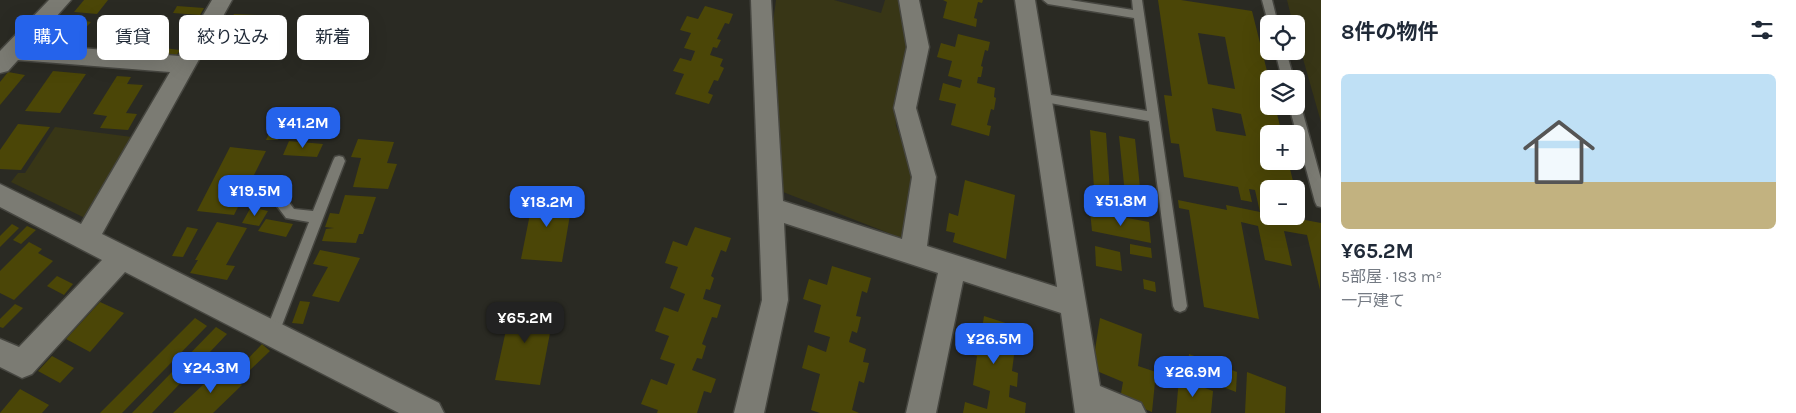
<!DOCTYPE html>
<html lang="ja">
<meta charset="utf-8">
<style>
:root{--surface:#fff;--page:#f2f2f3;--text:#1f2937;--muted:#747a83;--line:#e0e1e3;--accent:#2563eb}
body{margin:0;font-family:Karla,"Noto Sans JP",sans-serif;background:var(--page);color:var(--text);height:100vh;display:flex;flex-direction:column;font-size:19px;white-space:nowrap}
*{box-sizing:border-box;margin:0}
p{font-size:16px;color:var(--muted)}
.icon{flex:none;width:28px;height:28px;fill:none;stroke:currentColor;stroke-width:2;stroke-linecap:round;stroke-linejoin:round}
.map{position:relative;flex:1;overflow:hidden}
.panel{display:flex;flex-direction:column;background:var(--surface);width:475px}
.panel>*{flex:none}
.hud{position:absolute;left:15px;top:15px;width:475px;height:45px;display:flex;gap:10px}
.tools{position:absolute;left:1260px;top:15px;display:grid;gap:10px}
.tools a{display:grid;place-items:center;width:45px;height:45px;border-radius:8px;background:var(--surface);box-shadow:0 5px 20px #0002;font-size:25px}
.price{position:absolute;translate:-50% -42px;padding:0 11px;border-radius:10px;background:var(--accent);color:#fff;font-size:16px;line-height:32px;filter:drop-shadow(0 1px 2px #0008)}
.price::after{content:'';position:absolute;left:50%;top:30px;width:15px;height:11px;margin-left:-8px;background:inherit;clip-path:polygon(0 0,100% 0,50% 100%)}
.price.active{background:#222;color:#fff}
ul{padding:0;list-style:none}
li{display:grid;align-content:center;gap:10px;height:265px;padding:0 20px}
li+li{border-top:1px solid var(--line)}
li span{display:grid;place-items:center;height:155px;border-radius:8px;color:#555}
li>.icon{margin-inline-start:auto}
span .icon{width:90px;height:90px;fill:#fffc;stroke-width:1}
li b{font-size:21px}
h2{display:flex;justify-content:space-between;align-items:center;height:60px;padding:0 20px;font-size:21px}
.tag{padding:0 18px;border-radius:8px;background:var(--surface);box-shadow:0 5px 20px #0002;font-size:18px;line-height:45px}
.tag.active{background:var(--accent);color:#fff}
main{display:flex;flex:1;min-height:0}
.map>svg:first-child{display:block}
.green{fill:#383616}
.building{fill:#4b4607;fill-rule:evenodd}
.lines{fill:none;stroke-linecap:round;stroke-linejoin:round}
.service-casing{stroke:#464640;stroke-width:3}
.minor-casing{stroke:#464640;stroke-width:3}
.service{fill:#7b7b73;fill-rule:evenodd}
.minor{fill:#7b7b73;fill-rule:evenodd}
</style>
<main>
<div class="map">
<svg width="1321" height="413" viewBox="0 0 1321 413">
<rect width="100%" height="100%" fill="#2a2a23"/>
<g class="green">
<polygon points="776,0 834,0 881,13 885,0 899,0 907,37 905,58 895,100 896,126 910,161 914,198 904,239 783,192 771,37"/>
<polygon points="1287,0 1321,0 1321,122 1296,34 1296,24 1293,24"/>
<polygon points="55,127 132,137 85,218 11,182 18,173 25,173"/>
</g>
<g class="building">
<polygon points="84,0 108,0 97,14 74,12"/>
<polygon points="943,0 983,0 982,3 978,2 974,18 977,19 976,27 943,18 947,2"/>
<path d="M1158 0H1181L1252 11 1269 79V106H1275L1282 134H1269V161H1288L1295 189H1269V216H1284L1321 223 1320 290 1307 235 1284 231 1292 266 1265 260 1258 226 1241 222 1259 319 1204 307 1189 210 1179 208 1178 200 1227 210 1226 205 1260 212 1255 190 1249 189 1252 202 1241 200 1238 187 1184 177 1179 144 1171 143 1164 95 1172 96ZM1198 33 1225 37 1235 89 1208 84ZM1212 108 1241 114 1246 136 1216 131Z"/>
<polygon points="177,6 204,8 200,15 173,13"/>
<polygon points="705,6 733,14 729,24 725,23 717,39 721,40 717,48 713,47 710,55 723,59 720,66 724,68 718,81 714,80 708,93 713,95 709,104 675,94 684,74 673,71 680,58 691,61 695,51 684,48 691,33 680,30 687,16 698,19"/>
<polygon points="234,14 257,15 242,44 219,43"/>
<polygon points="139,16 161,18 146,41 140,41 133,52 114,50"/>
<polygon points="71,18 91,22 68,47 49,43"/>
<polygon points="41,30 54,32 43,46 29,45"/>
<polygon points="958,34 990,42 988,51 985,50 981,66 983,67 981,77 978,77 977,83 995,88 994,97 996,98 994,110 991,109 987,125 991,126 989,136 951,125 956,104 939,100 943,83 960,88 962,80 948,76 952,61 937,57 941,43 955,47"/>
<polygon points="164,48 180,50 176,56 160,55"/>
<polygon points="53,71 86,74 60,113 25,111"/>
<polygon points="8,72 25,75 0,105 0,82"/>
<polygon points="117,76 131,77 127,84 143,85 126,113 137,114 128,130 100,128 107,116 93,114"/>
<polygon points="18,124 50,127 21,170 0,169 0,150"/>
<polygon points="273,125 285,126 278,140 266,140"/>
<polygon points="1090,130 1106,133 1110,192 1094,188"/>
<polygon points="1119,136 1135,139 1141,197 1125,194"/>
<polygon points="358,139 394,142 387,163 397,164 388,189 353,187 361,158 351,157"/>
<polygon points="289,141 323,144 317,157 283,155"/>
<polygon points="230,147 266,151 234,215 197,211"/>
<polygon points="965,180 1015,195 1006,259 953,242 955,233 946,231 949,213 958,216"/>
<polygon points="534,194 573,197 562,262 521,259"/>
<polygon points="345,195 376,197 363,234 359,234 356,243 322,241 326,229 334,228 325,227 330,213 339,214"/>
<polygon points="251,207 268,211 259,226 242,223"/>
<polygon points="1090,211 1149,222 1151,243 1092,231"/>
<polygon points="266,219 293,224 286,237 258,231"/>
<polygon points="217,222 247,228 226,265 235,266 227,280 190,273 198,260 195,260"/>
<polygon points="12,224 19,228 0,247 0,236"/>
<polygon points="27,226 36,230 21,244 13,240"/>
<polygon points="187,227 198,229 183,257 172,256"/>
<polygon points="695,227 731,238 726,252 721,250 711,276 714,278 710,290 706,289 703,299 721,305 717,318 712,317 702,344 706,346 702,359 697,358 692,370 716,379 711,393 704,391 697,413 657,413 658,410 641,404 651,379 667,385 675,364 660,359 669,336 655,331 664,307 678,312 685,294 670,288 678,267 665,263 673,241 687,246"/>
<polygon points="29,242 42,249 38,253 53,261 14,300 0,293 0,271"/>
<polygon points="1130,244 1151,248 1152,258 1130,254"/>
<polygon points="1095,246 1120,252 1122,271 1096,266"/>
<polygon points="320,250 360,258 339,302 312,296 328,267 313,264"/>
<polygon points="832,266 871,278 867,293 862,291 856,316 861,317 857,333 852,331 849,342 866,349 863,362 869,363 864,383 859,381 852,410 859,413 820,413 811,410 820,374 802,368 808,345 826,352 830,337 814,332 821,305 803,299 809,279 827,285"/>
<polygon points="57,276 73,284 64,295 47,286"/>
<polygon points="1143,279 1155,282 1156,292 1144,289"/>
<polygon points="300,301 310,302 303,324 292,323"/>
<polygon points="100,302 124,313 90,352 66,339"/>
<polygon points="512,303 555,307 540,385 495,380"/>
<polygon points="15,304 23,308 3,328 0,327 0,319"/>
<polygon points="984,316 1024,329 1023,343 1016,340 1012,371 1018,373 1017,387 1010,385 1009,397 1026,403 1025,413 963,413 965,402 987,409 990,391 973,385 977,356 958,350 961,329 981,335"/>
<polygon points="195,318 207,326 122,413 100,413"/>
<polygon points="1100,318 1142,334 1138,366 1156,372 1152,412 1120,399 1123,382 1092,369"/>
<polygon points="216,327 227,334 152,413 132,413"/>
<polygon points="262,344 270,351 249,371 242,365"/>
<polygon points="1189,354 1237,372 1236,392 1187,373"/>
<polygon points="52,356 74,368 60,383 38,371"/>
<polygon points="222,367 242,385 213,413 173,413"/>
<polygon points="1247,372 1286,387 1285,413 1245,413"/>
<polygon points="1179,378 1213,391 1211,413 1176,413"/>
<polygon points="20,389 49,405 42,413 0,413"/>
</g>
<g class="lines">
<g class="service-casing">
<g id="service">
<polygon points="1043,0 1070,0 1133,10 1132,0 1142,0 1187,306 1185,310 1180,312 1175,310 1173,306 1149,121 1039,101 1033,97 1039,93 1147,111 1134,18 1048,4"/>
<polygon points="1262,0 1272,0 1278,24 1269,24 1269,26"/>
<polygon points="1275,51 1286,51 1294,79 1282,79"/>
<polygon points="1296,102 1301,106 1321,179 1321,207 1317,206 1315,202 1289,106 1296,106"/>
<path d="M339 156 343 157 345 161 279 333 277 338 272 340 267 338 265 333 309 222 286 218 271 198 250 195 248 191 250 187C256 185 272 185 278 189 284 193 289 203 294 209L313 211 333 161 335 157Z"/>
</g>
</g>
<g class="minor-casing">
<g id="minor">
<polygon points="49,0 71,0 32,44 179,56 212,0 232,0 102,234 439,403 444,413 399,413 125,272 32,374 22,378 0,367 0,339 19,347 102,260 0,207 0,184 81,224 170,72 18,60 8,71 0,73 0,51"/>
<polygon points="751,0 771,0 783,201 902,239 912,177 894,108 907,47 899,0 919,0 929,47 916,108 936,177 927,246 1057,287 1015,0 1035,0 1100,386 1141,403 1146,413 1075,413 1061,313 963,281 936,413 906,413 938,273 784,223 788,300 764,413 734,413 762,300"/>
</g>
</g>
<use href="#service" class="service"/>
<use href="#minor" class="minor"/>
</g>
</svg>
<div class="tools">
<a><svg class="icon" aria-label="locate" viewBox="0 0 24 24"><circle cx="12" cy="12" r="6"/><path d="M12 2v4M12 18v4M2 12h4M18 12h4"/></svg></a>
<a><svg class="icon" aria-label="layers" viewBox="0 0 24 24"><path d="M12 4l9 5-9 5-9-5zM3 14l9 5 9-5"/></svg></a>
<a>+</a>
<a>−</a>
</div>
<b class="price" style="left:303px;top:149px">¥41.2M</b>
<b class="price" style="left:255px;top:217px">¥19.5M</b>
<b class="price" style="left:1121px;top:227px">¥51.8M</b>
<b class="price" style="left:547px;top:228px">¥18.2M</b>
<b class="price active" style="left:525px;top:344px">¥65.2M</b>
<b class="price" style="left:994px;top:365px">¥26.5M</b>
<b class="price" style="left:211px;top:394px">¥24.3M</b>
<b class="price" style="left:1193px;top:398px">¥26.9M</b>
<div class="hud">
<a class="tag active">購入</a>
<a class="tag">賃貸</a>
<a class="tag">絞り込み</a>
<a class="tag">新着</a>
</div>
</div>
<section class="panel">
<h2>8件の物件<svg class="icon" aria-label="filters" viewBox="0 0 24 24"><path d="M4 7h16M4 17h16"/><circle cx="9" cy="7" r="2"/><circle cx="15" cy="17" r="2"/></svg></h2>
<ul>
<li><span style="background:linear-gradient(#bfe0f5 70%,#c2b280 0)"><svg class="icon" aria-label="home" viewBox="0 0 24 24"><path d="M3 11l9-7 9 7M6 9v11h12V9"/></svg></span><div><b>¥65.2M</b><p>5部屋 · 183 m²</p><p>一戸建て</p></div></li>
</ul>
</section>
</main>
